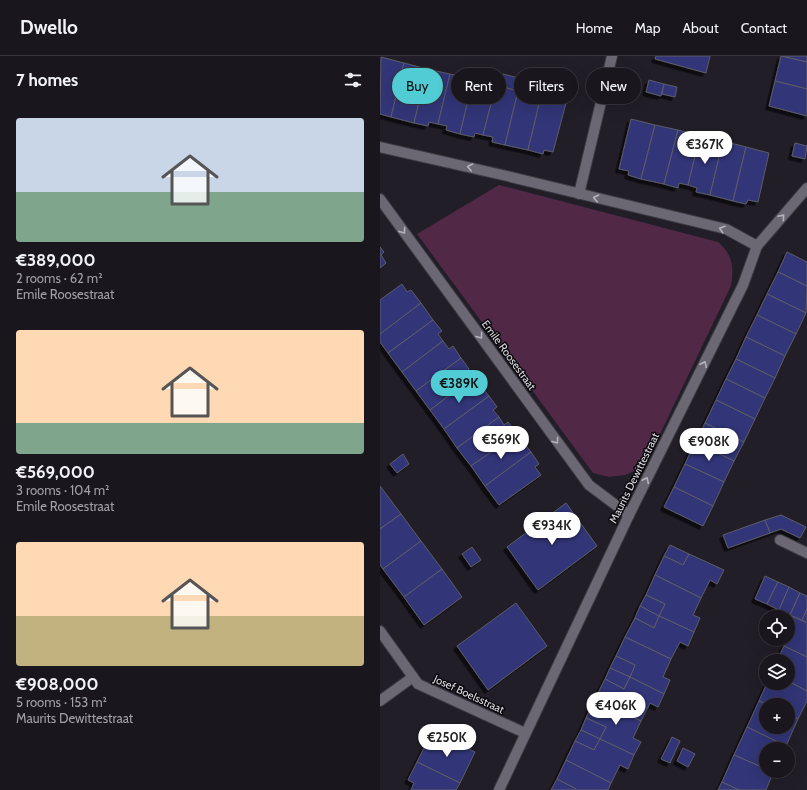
<!DOCTYPE html>
<meta charset="utf-8">
<style>
:root{--surface:#19161d;--page:#221f26;--text:#f1f3f6;--muted:#9f9fa4;--line:#37353b;--accent:#51ccd4}
body{margin:0;font-family:Cabin,sans-serif;background:var(--page);color:var(--text);height:100vh;display:flex;flex-direction:column;font-size:15px;white-space:nowrap}
*{box-sizing:border-box;margin:0}
p{font-size:13px;color:var(--muted)}
.icon{flex:none;width:22px;height:22px;fill:none;stroke:currentColor;stroke-width:2;stroke-linecap:round;stroke-linejoin:round}
.map{position:relative;flex:1;overflow:hidden}
.sheet{display:flex;flex-direction:column;background:var(--surface);width:380px}
.sheet>*{flex:none}
.guide{position:absolute;left:12px;top:12px;width:355px;height:36px;display:flex;gap:8px}
.tools{position:absolute;left:379px;top:554px;display:grid;gap:8px}
.tools a{display:grid;place-items:center;width:36px;height:36px;border-radius:50%;background:var(--surface);box-shadow:0 4px 16px #0002,0 0 0 1px var(--line);font-size:20px}
.price{position:absolute;translate:-50% -34px;padding:0 9px;border-radius:14px;background:#fff;color:#222;font-size:13px;line-height:26px;filter:drop-shadow(0 1px 2px #0008)}
.price::after{content:'';position:absolute;left:50%;top:24px;width:12px;height:9px;margin-left:-6px;background:inherit;clip-path:polygon(0 0,100% 0,50% 100%)}
.price.on{background:var(--accent);color:#111}
ul{padding:0;list-style:none}
li{display:grid;align-content:center;gap:8px;height:212px;padding:0 16px}
li span{display:grid;place-items:center;height:124px;border-radius:4px;color:#555}
li>.icon{margin-inline-start:auto}
span .icon{width:72px;height:72px;fill:#fffc;stroke-width:1}
li b{font-size:17px}
h2{display:flex;justify-content:space-between;align-items:center;height:48px;padding:0 16px;font-size:17px}
.tag{padding:0 14px;border-radius:18px;background:var(--surface);box-shadow:0 4px 16px #0002,0 0 0 1px var(--line);font-size:14px;line-height:36px}
.tag.on{background:var(--accent);color:#111}
header{display:flex;align-items:center;gap:24px;box-sizing:border-box;height:56px;padding:0 20px;background:var(--surface);border-bottom:1px solid var(--line)}
header strong{font-size:19px}
nav{display:flex;gap:22px;margin-inline-start:auto;font-size:14px}
main{display:flex;flex:1;min-height:0}
.map>svg:first-child{display:block}
.green{fill:#512947}
.building{fill:#333477;stroke:#5c5d68;filter:url(#shadow)}
.lines{fill:none;stroke-linecap:round;stroke-linejoin:round}
.service-casing{stroke:#3c3a42;stroke-width:12}
.minor-casing{stroke:#3c3a42;stroke-width:12}
.service{stroke:#6b6873;stroke-width:10}
.minor{stroke:#6b6873;stroke-width:10}
.oneway{stroke:#b4b2ba}
.labels{text-anchor:middle;stroke-width:3;stroke-linejoin:round;paint-order:stroke}
.street-label{font-size:11px;fill:#dcdae1;stroke:#0a090d}
</style>
<header>
<strong>Dwello</strong>
<nav><a>Home</a><a>Map</a><a>About</a><a>Contact</a></nav>
</header>
<main>
<section class="sheet">
<h2>7 homes<svg class="icon" aria-label="filters" viewBox="0 0 24 24"><path d="M4 7h16M4 17h16"/><circle cx="9" cy="7" r="2"/><circle cx="15" cy="17" r="2"/></svg></h2>
<ul>
<li><span style="background:linear-gradient(#c9d6e8 60%,#7fa58c 0)"><svg class="icon" aria-label="home" viewBox="0 0 24 24"><path d="M3 11l9-7 9 7M6 9v11h12V9"/></svg></span><div><b>€389,000</b><p>2 rooms · 62 m²</p><p>Emile Roosestraat</p></div></li>
<li><span style="background:linear-gradient(#ffd9b3 75%,#7fa58c 0)"><svg class="icon" aria-label="home" viewBox="0 0 24 24"><path d="M3 11l9-7 9 7M6 9v11h12V9"/></svg></span><div><b>€569,000</b><p>3 rooms · 104 m²</p><p>Emile Roosestraat</p></div></li>
<li><span style="background:linear-gradient(#ffd9b3 60%,#c2b280 0)"><svg class="icon" aria-label="home" viewBox="0 0 24 24"><path d="M3 11l9-7 9 7M6 9v11h12V9"/></svg></span><div><b>€908,000</b><p>5 rooms · 153 m²</p><p>Maurits Dewittestraat</p></div></li>
</ul>
</section>
<div class="map">
<svg width="427" height="734" viewBox="0 0 427 734">
<defs>
<filter id="shadow"><feDropShadow dx="-3.5" dy="3.5" stdDeviation="0" flood-color="#0009"/></filter>
</defs>
<rect width="100%" height="100%" fill="#211e27"/>
<path class="green" d="M119 129 338 186C353 199 354 211 351 230L269 401 259 413 245 419 229 421 213 417 37 178Z"/>
<g class="building">
<polygon points="276,0 330,0 326,17 275,3"/>
<polygon points="401,0 427,0 427,6"/>
<polygon points="401,0 427,6 427,33 395,25"/>
<polygon points="1,1 24,7 11,61 0,58"/>
<polygon points="24,7 47,13 34,67 11,61"/>
<polygon points="47,13 70,18 58,68 49,66 48,70 34,67"/>
<polygon points="95,14 118,20 116,29 93,23"/>
<polygon points="70,18 93,23 80,78 66,74 67,70 58,68"/>
<polygon points="123,18 139,22 137,35 120,30"/>
<polygon points="93,23 116,29 103,79 95,77 94,81 80,78"/>
<polygon points="269,24 284,28 281,40 266,36"/>
<polygon points="395,25 427,33 427,60 389,50"/>
<polygon points="284,28 297,31 295,41 282,38"/>
<polygon points="116,29 138,35 125,89 112,86 113,81 103,79"/>
<polygon points="138,35 161,40 148,94 125,89"/>
<polygon points="161,40 186,47 173,96 164,94 163,98 148,94"/>
<polygon points="251,63 275,69 261,123 248,119 249,115 239,113"/>
<polygon points="275,69 298,74 284,128 261,123"/>
<polygon points="298,74 320,80 308,129 299,127 298,132 284,128"/>
<polygon points="320,80 343,85 330,139 316,136 317,132 308,129"/>
<polygon points="343,85 366,91 353,145 330,139"/>
<polygon points="415,87 427,90 425,103 412,100"/>
<polygon points="366,91 389,97 378,146 368,144 366,148 353,145"/>
<polygon points="0,191 4,196 1,199 6,207 0,212"/>
<polygon points="407,196 427,206 427,230 398,216"/>
<polygon points="398,216 427,230 426,257 387,238"/>
<polygon points="22,228 27,236 31,234 41,247 0,278 0,244"/>
<polygon points="387,238 426,257 416,278 377,259"/>
<polygon points="41,247 53,264 8,297 0,286 0,278"/>
<polygon points="377,259 416,278 405,300 366,281"/>
<polygon points="53,264 62,275 58,278 63,285 22,316 8,297"/>
<polygon points="366,281 405,300 395,322 356,303"/>
<polygon points="63,285 69,293 73,290 81,302 36,335 22,316"/>
<polygon points="81,302 89,313 86,316 91,323 50,354 36,335"/>
<polygon points="356,303 395,322 385,342 346,323"/>
<polygon points="91,323 97,331 100,329 109,340 64,373 50,354"/>
<polygon points="346,323 385,342 375,363 336,344"/>
<polygon points="109,340 117,351 113,354 119,361 77,392 64,373"/>
<polygon points="336,344 375,363 364,386 325,367"/>
<polygon points="119,361 124,369 128,366 137,378 91,410 77,392"/>
<polygon points="325,367 364,386 354,405 315,386"/>
<polygon points="137,378 151,396 105,430 91,410"/>
<polygon points="315,386 354,405 344,426 305,408"/>
<polygon points="151,396 159,408 155,411 161,419 119,449 105,430"/>
<polygon points="23,398 29,408 17,417 10,408"/>
<polygon points="305,408 344,426 333,450 294,431"/>
<polygon points="0,430 21,458 0,473"/>
<polygon points="294,431 333,450 323,470 284,451"/>
<polygon points="186,447 217,490 158,534 127,491"/>
<polygon points="21,458 41,485 3,513 0,509 0,473"/>
<polygon points="401,459 426,471 420,482 401,473 390,477 385,464"/>
<polygon points="385,464 390,477 348,492 343,479"/>
<polygon points="41,485 62,513 24,541 3,513"/>
<polygon points="290,489 309,498 303,509 284,500"/>
<polygon points="92,491 101,504 91,511 82,498"/>
<polygon points="309,498 344,514 337,528 330,524 321,542 275,519 284,500 303,509"/>
<polygon points="62,513 82,541 44,569 24,541"/>
<polygon points="275,519 321,542 313,559 320,562 314,576 279,560 285,548 266,539"/>
<polygon points="385,520 398,526 387,548 375,543"/>
<polygon points="398,526 409,531 399,554 387,548"/>
<polygon points="409,531 420,537 410,559 399,554"/>
<polygon points="420,537 427,540 427,553 422,564 410,559"/>
<polygon points="266,539 285,548 279,560 260,550"/>
<polygon points="136,547 167,590 108,634 77,590"/>
<polygon points="260,550 279,560 274,572 255,562"/>
<polygon points="427,553 427,567 422,564"/>
<polygon points="403,556 427,567 427,601 404,590 410,578 408,578 408,561 400,561"/>
<polygon points="279,560 314,576 308,590 300,586 291,603 245,581 255,562 274,572"/>
<polygon points="245,581 291,603 283,621 290,624 284,638 250,621 255,609 236,600"/>
<polygon points="404,590 427,601 427,635 408,625 408,605 397,605"/>
<polygon points="236,600 255,609 250,621 230,612"/>
<polygon points="230,612 250,621 244,633 225,623"/>
<polygon points="250,621 284,638 278,651 270,647 261,665 215,643 225,623 244,633"/>
<polygon points="408,625 427,635 427,645 418,663 408,658 408,649 389,649 379,645 387,627 408,627"/>
<polygon points="215,643 261,665 253,682 261,686 254,699 220,683 226,671 206,662"/>
<polygon points="379,645 389,649 386,649 386,671 408,671 408,658 418,663 406,690 367,671"/>
<polygon points="206,662 226,671 220,683 201,674"/>
<polygon points="367,671 406,690 405,693 386,693 386,713 354,699"/>
<polygon points="201,674 220,683 214,694 195,685"/>
<polygon points="58,678 95,696 80,727 37,706 45,690 51,692"/>
<polygon points="292,681 300,685 290,707 281,703"/>
<polygon points="220,683 254,699 248,713 240,709 231,727 186,704 195,685 214,694"/>
<polygon points="303,692 315,698 308,711 297,705"/>
<polygon points="354,699 386,713 386,715 393,717 386,734 359,734 342,726"/>
<polygon points="186,704 231,727 228,734 195,734 196,733 177,723"/>
<polygon points="37,706 80,727 76,734 31,734 34,727 28,724"/>
<polygon points="177,723 196,733 195,734 171,734"/>
<polygon points="342,726 359,734 338,734"/>
</g>
<g class="lines">
<g class="service-casing">
<g id="service">
<polyline points="400,484 427,497"/>
<polyline points="0,645 33,621"/>
</g>
</g>
<g class="minor-casing">
<g id="minor">
<polyline points="0,91 127,120 346,173 377,190"/>
<polyline points="199,138 232,0"/>
<polyline points="0,143 209,429 249,459"/>
<polyline points="0,575 38,628 145,677"/>
<polyline points="119,734 249,459 363,229 377,190 427,132"/>
</g>
</g>
<use href="#service" class="service"/>
<use href="#minor" class="minor"/>
</g>
<defs><path id="oneway-chevron" d="M-2-3.5L2.5 0L-2 3.5" fill="none" stroke-width="1.6" stroke-linecap="round" stroke-linejoin="round"/></defs>
<g class="oneway">
<use href="#oneway-chevron" transform="translate(90 111) rotate(-167)"/>
<use href="#oneway-chevron" transform="translate(216 142) rotate(-167)"/>
<use href="#oneway-chevron" transform="translate(402 161) rotate(-49)"/>
<use href="#oneway-chevron" transform="translate(342 173) rotate(-163)"/>
<use href="#oneway-chevron" transform="translate(23 175) rotate(54)"/>
<use href="#oneway-chevron" transform="translate(100 280) rotate(54)"/>
<use href="#oneway-chevron" transform="translate(324 308) rotate(-64)"/>
<use href="#oneway-chevron" transform="translate(176 385) rotate(54)"/>
<use href="#oneway-chevron" transform="translate(266 424) rotate(-64)"/>
</g>
<g class="labels">
<g class="street-label">
<text transform="translate(129 299) rotate(54)" y="4">Emile Roosestraat</text>
<text transform="translate(254 422) rotate(-64)" y="4">Maurits Dewittestraat</text>
<text transform="translate(89 638) rotate(25)" y="4">Josef Boelsstraat</text>
</g>
</g>
</svg>
<div class="tools">
<a><svg class="icon" aria-label="locate" viewBox="0 0 24 24"><circle cx="12" cy="12" r="6"/><path d="M12 2v4M12 18v4M2 12h4M18 12h4"/></svg></a>
<a><svg class="icon" aria-label="layers" viewBox="0 0 24 24"><path d="M12 4l9 5-9 5-9-5zM3 14l9 5 9-5"/></svg></a>
<a>+</a>
<a>−</a>
</div>
<b class="price" style="left:325px;top:109px">€367K</b>
<b class="price on" style="left:79px;top:348px">€389K</b>
<b class="price" style="left:121px;top:404px">€569K</b>
<b class="price" style="left:329px;top:406px">€908K</b>
<b class="price" style="left:172px;top:490px">€934K</b>
<b class="price" style="left:236px;top:670px">€406K</b>
<b class="price" style="left:67px;top:702px">€250K</b>
<div class="guide">
<a class="tag on">Buy</a>
<a class="tag">Rent</a>
<a class="tag">Filters</a>
<a class="tag">New</a>
</div>
</div>
</main>
